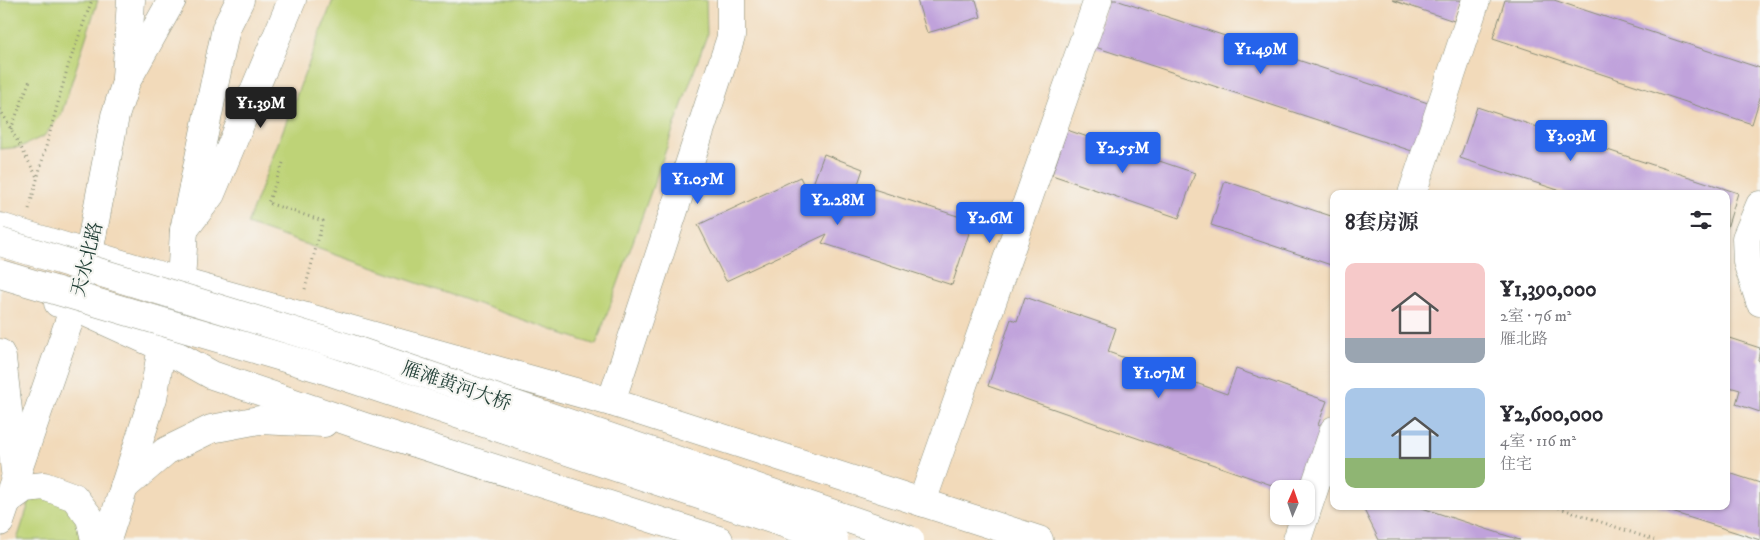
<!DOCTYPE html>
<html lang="zh">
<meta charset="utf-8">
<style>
:root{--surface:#fff;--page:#f7f7f7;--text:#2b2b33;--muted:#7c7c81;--accent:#2563eb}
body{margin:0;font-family:"IM FELL DW Pica","Noto Serif SC",serif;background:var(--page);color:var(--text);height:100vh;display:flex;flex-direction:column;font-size:19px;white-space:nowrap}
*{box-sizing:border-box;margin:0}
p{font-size:16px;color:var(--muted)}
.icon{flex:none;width:28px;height:28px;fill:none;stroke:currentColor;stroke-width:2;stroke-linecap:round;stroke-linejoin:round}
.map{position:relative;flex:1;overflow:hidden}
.sheet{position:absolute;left:1330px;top:190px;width:400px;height:320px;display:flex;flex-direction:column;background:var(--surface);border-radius:10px;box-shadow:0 1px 4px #0004}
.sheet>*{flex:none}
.needle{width:32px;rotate:2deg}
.controls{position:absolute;left:1270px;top:480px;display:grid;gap:10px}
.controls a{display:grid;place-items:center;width:45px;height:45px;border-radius:10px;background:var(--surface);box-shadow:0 1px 4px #0004;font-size:25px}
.price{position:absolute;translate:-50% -42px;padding:0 11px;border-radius:5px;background:var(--accent);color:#fff;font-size:16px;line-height:32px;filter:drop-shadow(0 1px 2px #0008)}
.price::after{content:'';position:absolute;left:50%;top:30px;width:15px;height:11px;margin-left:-8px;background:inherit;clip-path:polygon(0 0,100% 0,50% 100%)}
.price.active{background:#222;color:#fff}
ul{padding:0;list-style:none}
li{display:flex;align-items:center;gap:15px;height:125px;padding:0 15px}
li span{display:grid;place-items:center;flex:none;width:140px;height:100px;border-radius:10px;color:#555}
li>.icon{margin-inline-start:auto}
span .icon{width:60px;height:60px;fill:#fffc;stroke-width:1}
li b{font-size:21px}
h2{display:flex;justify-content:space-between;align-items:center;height:60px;padding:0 15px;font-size:21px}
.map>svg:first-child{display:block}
.green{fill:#bed377;stroke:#6e8856}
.building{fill:#c0a2db}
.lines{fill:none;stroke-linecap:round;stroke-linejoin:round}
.minor-casing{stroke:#888c77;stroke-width:29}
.major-casing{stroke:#888c77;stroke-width:29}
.path{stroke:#888c77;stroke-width:3;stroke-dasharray:1 4;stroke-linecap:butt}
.minor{stroke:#fff;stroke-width:28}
.major{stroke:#fff;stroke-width:28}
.major-bridge-casing{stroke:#888c77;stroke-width:29;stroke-linecap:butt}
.major-bridge{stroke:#fff;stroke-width:28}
.labels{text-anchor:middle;stroke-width:4.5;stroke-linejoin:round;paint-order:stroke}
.street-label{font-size:19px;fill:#1f3d34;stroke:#f6f6f2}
</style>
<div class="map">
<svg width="1760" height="540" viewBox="0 0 1760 540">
<rect width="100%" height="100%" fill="#f6f6f2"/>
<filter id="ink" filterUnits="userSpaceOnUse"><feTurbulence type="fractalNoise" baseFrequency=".02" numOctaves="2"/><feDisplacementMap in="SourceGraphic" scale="10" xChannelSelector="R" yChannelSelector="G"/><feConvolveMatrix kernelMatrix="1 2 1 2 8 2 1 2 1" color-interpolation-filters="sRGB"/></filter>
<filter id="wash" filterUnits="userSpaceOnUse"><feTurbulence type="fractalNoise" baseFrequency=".0096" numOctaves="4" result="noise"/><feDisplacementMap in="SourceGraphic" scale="20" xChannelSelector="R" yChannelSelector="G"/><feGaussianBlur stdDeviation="1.12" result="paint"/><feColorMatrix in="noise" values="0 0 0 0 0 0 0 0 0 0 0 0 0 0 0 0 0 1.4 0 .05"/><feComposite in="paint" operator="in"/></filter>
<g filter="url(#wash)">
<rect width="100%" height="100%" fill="#f2daba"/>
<g class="green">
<polygon points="0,0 98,0 61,115 44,136 20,147 0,149"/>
<polygon points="333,0 706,0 707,35 596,345 247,224"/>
<polygon points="32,494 88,512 79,540 17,540"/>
</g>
<g id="blocks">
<g class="building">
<polygon points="917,0 976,0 981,17 927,33"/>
<polygon points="1107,0 1116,0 1431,104 1415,152 1092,46"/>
<polygon points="1392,0 1461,0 1454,21"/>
<polygon points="1505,0 1554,0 1760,68 1760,98 1752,124 1493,38"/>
<polygon points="1477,107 1738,193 1727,228 1726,194 1570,194 1460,158"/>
<polygon points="1067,130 1195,173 1179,218 1052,175"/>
<polygon points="824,154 863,169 858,184 973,221 952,285 822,243 827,234 726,281 698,225 800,177 809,195"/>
<polygon points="1225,181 1334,217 1334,266 1211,225"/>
<polygon points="1025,297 1116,328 1108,352 1227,394 1236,369 1327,401 1318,425 1324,428 1303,489 1283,489 988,386 1011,319 1017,321"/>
<polygon points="1726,337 1760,348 1758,360 1760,361 1760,412 1736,404 1740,390 1726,386"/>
<polygon points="1726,472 1760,483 1760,540 1656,507 1726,506"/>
<polygon points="1362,506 1416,506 1520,540 1379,540"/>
</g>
</g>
</g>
<g filter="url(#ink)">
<use href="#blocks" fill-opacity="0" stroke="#888c77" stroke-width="1"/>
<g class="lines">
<g class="minor-casing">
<g id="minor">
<polyline points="1412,194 1476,0"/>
<polyline points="1760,205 1746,238 1747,262 1760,302"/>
<polyline points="184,230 211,194 292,0"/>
<polyline points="611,402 731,37 731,0"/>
<polyline points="922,502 1098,0"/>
<polyline points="1306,513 1334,430"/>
<polyline points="1297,540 1305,516"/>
</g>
</g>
<g class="major-casing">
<g id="major">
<polyline points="126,78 131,0"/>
<polyline points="0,227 181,282 611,402 1039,540"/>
<polyline points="58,303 74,307 162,347 212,375 362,426 719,540"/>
<polyline points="0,353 2,358 15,471"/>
<polyline points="124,487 166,451 211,429 259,420 324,423"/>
<polyline points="7,501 25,488 44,486 74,497 90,518 95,540"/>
<polyline points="0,522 74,307 89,253 115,116 126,82 172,0"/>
<polyline points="107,540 153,398 162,347 181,282 184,230 226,28 240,0"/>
</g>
</g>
<g class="path">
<polyline points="0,109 37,177"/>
<polyline points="11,129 30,80"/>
<polyline points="283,163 268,203 323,221 305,289"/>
<polyline points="29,209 68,66 92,0"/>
<polyline points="1554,506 1654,540"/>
</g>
<use href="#minor" class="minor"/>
<use href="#major" class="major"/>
<g class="major-bridge-casing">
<g id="major-bridge">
<polyline points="0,242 349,348 910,540"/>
<polyline points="0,274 319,368 834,540"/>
</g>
</g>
<use href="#major-bridge" class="major-bridge"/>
</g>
</g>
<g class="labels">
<g class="street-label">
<text transform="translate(86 259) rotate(-76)" y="7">天水北路</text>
<text transform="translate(457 385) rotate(19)" y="7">雁滩黄河大桥</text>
</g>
</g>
</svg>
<div class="controls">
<a><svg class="needle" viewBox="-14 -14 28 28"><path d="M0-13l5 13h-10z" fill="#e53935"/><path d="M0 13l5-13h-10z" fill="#7c7c81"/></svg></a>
</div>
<b class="price" style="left:1261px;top:75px">¥1.49M</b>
<b class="price active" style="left:261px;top:129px">¥1.39M</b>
<b class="price" style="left:1571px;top:162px">¥3.03M</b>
<b class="price" style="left:1123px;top:174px">¥2.55M</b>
<b class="price" style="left:698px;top:205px">¥1.05M</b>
<b class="price" style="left:838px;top:226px">¥2.28M</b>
<b class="price" style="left:990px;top:244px">¥2.6M</b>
<b class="price" style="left:1159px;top:399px">¥1.07M</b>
<section class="sheet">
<h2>8套房源<svg class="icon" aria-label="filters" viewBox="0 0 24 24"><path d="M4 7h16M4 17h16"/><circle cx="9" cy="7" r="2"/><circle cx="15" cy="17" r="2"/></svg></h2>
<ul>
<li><span style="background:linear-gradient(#f6c9c9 75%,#9aa5b1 0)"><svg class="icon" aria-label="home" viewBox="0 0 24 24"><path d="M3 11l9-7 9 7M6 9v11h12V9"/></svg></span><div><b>¥1,390,000</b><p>2室 · 76 m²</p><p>雁北路</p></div></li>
<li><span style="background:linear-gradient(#a9c7e8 70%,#8fb573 0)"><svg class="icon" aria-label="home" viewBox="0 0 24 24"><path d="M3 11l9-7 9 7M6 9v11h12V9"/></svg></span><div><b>¥2,600,000</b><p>4室 · 116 m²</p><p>住宅</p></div></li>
</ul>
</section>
</div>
